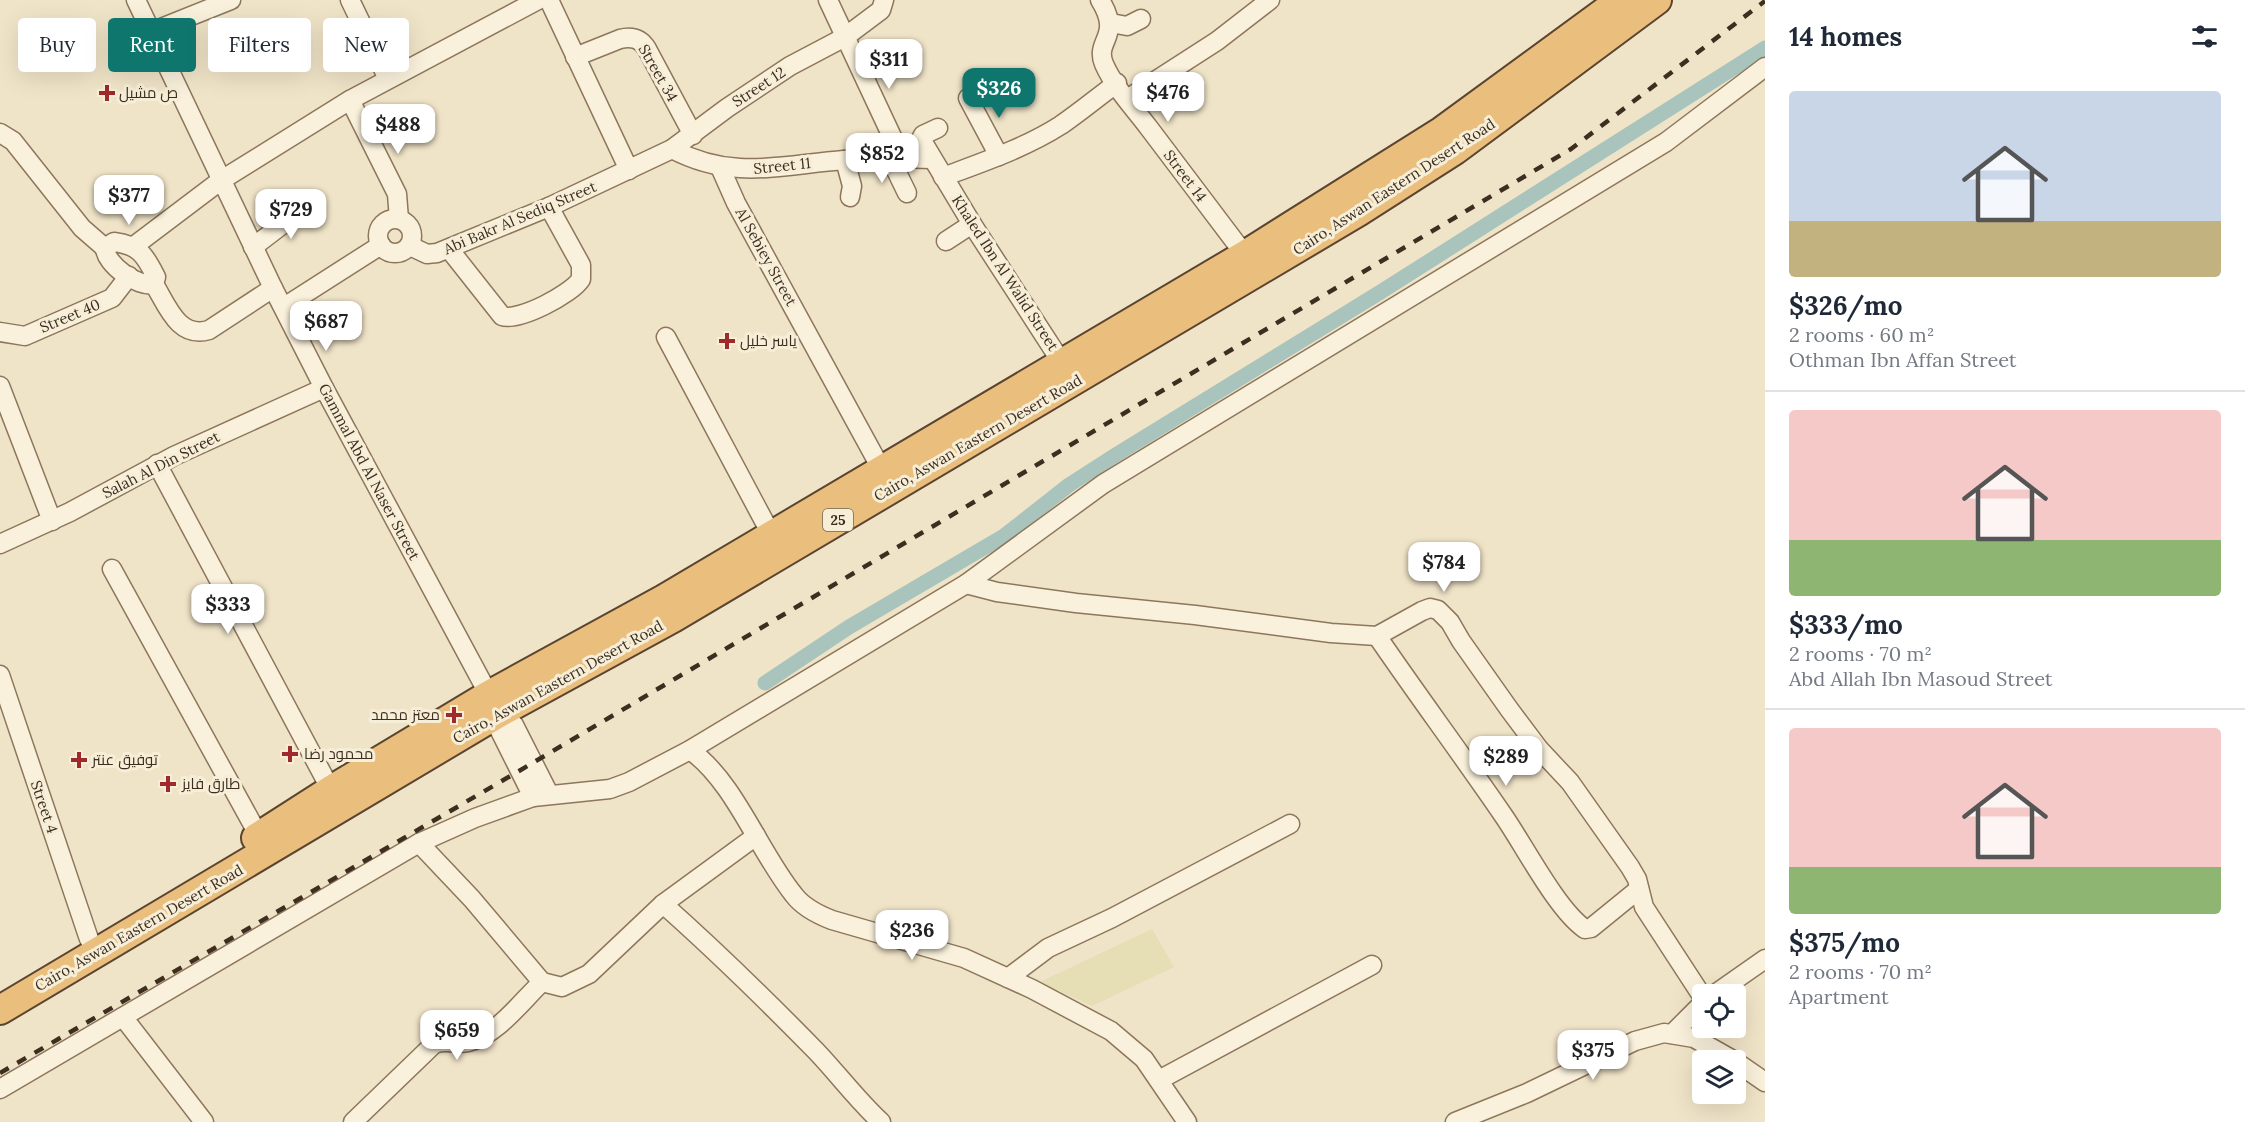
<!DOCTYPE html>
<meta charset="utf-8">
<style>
:root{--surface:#fff;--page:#f6f6f7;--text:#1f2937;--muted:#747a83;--line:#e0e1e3;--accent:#0f766e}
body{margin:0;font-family:Lora,Cairo,serif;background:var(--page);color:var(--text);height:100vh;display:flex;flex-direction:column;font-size:22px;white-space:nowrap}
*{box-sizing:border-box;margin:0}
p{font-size:20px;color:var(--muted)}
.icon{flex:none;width:33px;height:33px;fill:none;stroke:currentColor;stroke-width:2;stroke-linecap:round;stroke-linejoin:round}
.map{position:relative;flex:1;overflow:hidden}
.details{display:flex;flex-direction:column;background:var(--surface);width:480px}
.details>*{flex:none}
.banner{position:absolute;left:18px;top:18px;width:570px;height:54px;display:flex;gap:12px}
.controls{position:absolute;left:1692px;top:984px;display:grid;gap:12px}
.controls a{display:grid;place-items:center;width:54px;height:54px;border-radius:6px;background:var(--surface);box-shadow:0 6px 24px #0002;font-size:30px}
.price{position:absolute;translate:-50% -51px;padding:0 14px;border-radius:12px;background:#fff;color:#222;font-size:20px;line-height:39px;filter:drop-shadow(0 2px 3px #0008)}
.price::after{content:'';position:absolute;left:50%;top:36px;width:18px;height:14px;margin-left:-9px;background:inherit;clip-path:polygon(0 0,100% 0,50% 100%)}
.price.selected{background:var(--accent);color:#fff}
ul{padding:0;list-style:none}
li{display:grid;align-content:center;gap:12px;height:318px;padding:0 24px}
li+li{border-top:2px solid var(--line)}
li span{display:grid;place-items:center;height:186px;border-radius:6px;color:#555}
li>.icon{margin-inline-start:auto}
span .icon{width:108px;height:108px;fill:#fffc;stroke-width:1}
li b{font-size:26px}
h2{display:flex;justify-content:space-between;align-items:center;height:72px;padding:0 24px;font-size:26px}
.pill{padding:0 21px;border-radius:6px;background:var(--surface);box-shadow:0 6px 24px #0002;font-size:21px;line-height:54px}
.pill.selected{background:var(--accent);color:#fff}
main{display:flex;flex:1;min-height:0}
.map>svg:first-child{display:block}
.farmland{fill:#e6deb5}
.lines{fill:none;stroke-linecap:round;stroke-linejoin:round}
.canal{stroke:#a9c4bc;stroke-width:15}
.minor-casing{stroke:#8d765c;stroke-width:21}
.trunk-casing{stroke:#5b4430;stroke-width:32}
.minor{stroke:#faf1dc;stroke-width:18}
.trunk{stroke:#eabe7c;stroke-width:28}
.rail{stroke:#3d2e20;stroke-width:4.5;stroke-dasharray:10 10;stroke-linecap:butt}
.poi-dot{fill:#9e2a2b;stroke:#f7eed8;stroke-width:2}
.labels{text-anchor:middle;stroke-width:6;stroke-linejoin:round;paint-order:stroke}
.shield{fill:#f7eed8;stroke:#756857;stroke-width:1.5}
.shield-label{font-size:14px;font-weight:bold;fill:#3d2e20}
.street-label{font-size:15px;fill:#3d2e20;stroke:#f7eed8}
.poi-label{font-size:15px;fill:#3d2e20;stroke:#f7eed8;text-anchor:start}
</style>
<main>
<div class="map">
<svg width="1765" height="1122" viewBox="0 0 1765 1122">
<rect width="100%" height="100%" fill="#f0e4c8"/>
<polygon class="farmland" points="1152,929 1174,967 1092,1006 1046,985 1042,981"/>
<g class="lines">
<polyline class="canal" points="765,683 849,627 1004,536 1069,485 1114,456 1379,293 1765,48"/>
<g class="minor-casing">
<g id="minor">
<polyline points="136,0 273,288 324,388 489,695 499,713 514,725 549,794"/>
<polyline points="350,0 388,79"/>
<polyline points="549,0 629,170"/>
<polyline points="828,0 902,158"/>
<path d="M1100 0C1123 37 1094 40 1104 64 1114 87 1134 108 1149 128 1181 170 1213 213 1245 255"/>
<polyline points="1111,23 1127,26 1141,19"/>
<polyline points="151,32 231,0"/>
<path d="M575 57 620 39C632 36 641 39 647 49L693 135"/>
<polyline points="968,98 999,156"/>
<polyline points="1127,99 1217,41 1270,0"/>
<polyline points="350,100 397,194 399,219"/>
<polyline points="938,128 923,135 921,139 972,224 1062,363"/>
<polyline points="0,133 13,141 82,228 105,248"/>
<path d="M672 149C733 181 780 165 844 160 874 158 903 158 932 159"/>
<polyline points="890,158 907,193"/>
<polyline points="845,160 852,186 850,197"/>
<polyline points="720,167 736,203 883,472"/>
<path d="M943 177C983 162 1025 148 1061 125 1080 112 1098 97 1117 83"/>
<circle cx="395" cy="236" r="17"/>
<polyline points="946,241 972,224"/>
<path d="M114 242C139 245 145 255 156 277L154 284C138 288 105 264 105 248Z"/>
<polyline points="134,246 220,181 350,100 538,0"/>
<polyline points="410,246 427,254 437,253 549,207 672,149 727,108 790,66 845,37 881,10 884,0"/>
<polyline points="253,247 308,205"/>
<path d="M449 249 502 316C518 322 572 294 581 279V265L549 207"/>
<path d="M154 284C167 305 178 339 209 330L273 288"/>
<polyline points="284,307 381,245"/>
<polyline points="0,332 25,336 112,298 129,276"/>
<polyline points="666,337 772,536"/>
<polyline points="0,386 52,521"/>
<polyline points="157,464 331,790"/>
<polyline points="0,544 70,512 174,456 324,388"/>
<polyline points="112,569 259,836"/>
<polyline points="966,584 997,592 1076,603 1195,615 1331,633 1377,636 1422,611 1430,608 1438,610 1450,622 1461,641 1509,709 1539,749 1570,782 1630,867 1637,879 1644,907 1702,996"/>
<path d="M1377 636C1418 696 1462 755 1503 815 1524 845 1557 910 1585 929L1591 928 1639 889"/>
<polyline points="0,675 89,939"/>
<polyline points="499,713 499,729 533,797"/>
<path d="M690 750C735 782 759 852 794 895 803 907 819 915 832 920L964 958 1032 989 1111 1031 1144 1059 1187 1122"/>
<polyline points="419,843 472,899 542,982 562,987 589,974 663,904 756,836"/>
<path d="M663 904C716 951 766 1000 816 1051 838 1074 857 1100 881 1122"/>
<polyline points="1008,978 1048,948 1112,918 1290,824"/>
<polyline points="1715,994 1765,959"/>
<polyline points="123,1017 204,1122"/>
<polyline points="1672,1034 1702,1004"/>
<polyline points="1736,1062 1765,1082"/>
<polyline points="1159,1080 1372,965"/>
<polyline points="0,1089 419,843 475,818 533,797 610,789 629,782 690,750 966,584 1103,484 1666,142 1765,67"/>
<path d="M353 1122 434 1044C446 1039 456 1045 468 1042 497 1035 521 1002 542 982"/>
<polyline points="1455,1122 1527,1093 1635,1041 1664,1033 1694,1038 1733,1060"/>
</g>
</g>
<g class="trunk-casing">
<g id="trunk">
<polyline points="256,838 331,790 489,695 664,599 1245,255 1442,131 1621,0"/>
<polyline points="0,1010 499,713 673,618 1358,212 1455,150 1657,0"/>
</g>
</g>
<use href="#minor" class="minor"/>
<use href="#trunk" class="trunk"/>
<polyline class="rail" points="0,1073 519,771 1571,149 1765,1"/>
</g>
<g class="poi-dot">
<path d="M104 84h6v6h6v6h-6v6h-6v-6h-6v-6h6z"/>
<path d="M724 332h6v6h6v6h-6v6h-6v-6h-6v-6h6z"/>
<path d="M451 706h6v6h6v6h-6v6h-6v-6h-6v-6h6z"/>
<path d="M287 745h6v6h6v6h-6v6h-6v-6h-6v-6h6z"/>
<path d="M76 751h6v6h6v6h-6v6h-6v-6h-6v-6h6z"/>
<path d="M165 775h6v6h6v6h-6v6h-6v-6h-6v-6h6z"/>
</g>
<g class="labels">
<rect class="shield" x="823" y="509" width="30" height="22" rx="4.5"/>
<g class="shield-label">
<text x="838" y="525">25</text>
</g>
<g class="street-label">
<text transform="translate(658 73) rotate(60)" y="5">Street 34</text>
<text transform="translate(759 87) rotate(-33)" y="5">Street 12</text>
<text transform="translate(782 166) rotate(-6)" y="5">Street 11</text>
<text transform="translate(1185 176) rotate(53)" y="5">Street 14</text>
<text transform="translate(1394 187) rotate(-33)" y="5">Cairo, Aswan Eastern Desert Road</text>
<text transform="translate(520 218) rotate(-23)" y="5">Abi Bakr Al Sediq Street</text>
<text transform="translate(766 257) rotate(61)" y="5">Al Sebiey Street</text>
<text transform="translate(1005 273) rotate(57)" y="5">Khaled Ibn Al Walid Street</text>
<text transform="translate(70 316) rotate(-23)" y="5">Street 40</text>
<text transform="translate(978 438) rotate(-30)" y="5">Cairo, Aswan Eastern Desert Road</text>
<text transform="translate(161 465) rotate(-27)" y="5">Salah Al Din Street</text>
<text transform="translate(369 472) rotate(62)" y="5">Gammal Abd Al Naser Street</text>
<text transform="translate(558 682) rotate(-29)" y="5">Cairo, Aswan Eastern Desert Road</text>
<text transform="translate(44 807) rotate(71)" y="5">Street 4</text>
<text transform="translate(139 928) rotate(-30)" y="5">Cairo, Aswan Eastern Desert Road</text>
</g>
<g class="poi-label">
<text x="119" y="98">ص مشيل</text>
<text x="740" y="346">ياسر خليل</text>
<text x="440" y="720" text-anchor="end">معتز محمد</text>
<text x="304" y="759">محمود رضا</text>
<text x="92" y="765">توفيق عنتر</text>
<text x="182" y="789">طارق فايز</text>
</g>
</g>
</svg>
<div class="controls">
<a><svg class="icon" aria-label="locate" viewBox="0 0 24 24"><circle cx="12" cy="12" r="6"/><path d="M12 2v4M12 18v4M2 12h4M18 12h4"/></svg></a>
<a><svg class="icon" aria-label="layers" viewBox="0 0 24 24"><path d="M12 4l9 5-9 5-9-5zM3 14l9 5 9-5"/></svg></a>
</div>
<b class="price" style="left:889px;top:90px">$311</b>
<b class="price selected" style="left:999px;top:119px">$326</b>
<b class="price" style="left:1168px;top:123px">$476</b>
<b class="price" style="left:398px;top:155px">$488</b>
<b class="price" style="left:882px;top:184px">$852</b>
<b class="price" style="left:129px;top:226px">$377</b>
<b class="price" style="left:291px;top:240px">$729</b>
<b class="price" style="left:326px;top:352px">$687</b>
<b class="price" style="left:1444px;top:593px">$784</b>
<b class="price" style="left:228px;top:635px">$333</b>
<b class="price" style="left:1506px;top:787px">$289</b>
<b class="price" style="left:912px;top:961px">$236</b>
<b class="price" style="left:457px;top:1061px">$659</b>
<b class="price" style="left:1593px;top:1081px">$375</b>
<div class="banner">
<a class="pill">Buy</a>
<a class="pill selected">Rent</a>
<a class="pill">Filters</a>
<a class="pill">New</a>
</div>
</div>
<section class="details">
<h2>14 homes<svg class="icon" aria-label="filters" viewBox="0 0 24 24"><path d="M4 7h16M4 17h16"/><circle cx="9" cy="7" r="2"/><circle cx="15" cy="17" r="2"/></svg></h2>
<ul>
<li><span style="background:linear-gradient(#c9d6e8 70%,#c2b280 0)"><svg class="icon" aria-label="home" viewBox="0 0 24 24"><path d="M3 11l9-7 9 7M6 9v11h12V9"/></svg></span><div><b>$326/mo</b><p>2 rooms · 60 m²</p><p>Othman Ibn Affan Street</p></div></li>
<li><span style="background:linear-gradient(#f6c9c9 70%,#8fb573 0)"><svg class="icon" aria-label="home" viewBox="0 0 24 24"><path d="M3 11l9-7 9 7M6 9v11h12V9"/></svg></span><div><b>$333/mo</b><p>2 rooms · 70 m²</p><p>Abd Allah Ibn Masoud Street</p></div></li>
<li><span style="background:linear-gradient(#f6c9c9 75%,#8fb573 0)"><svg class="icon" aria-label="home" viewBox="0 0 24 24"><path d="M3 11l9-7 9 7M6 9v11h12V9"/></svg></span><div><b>$375/mo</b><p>2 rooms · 70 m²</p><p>Apartment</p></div></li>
</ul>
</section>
</main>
